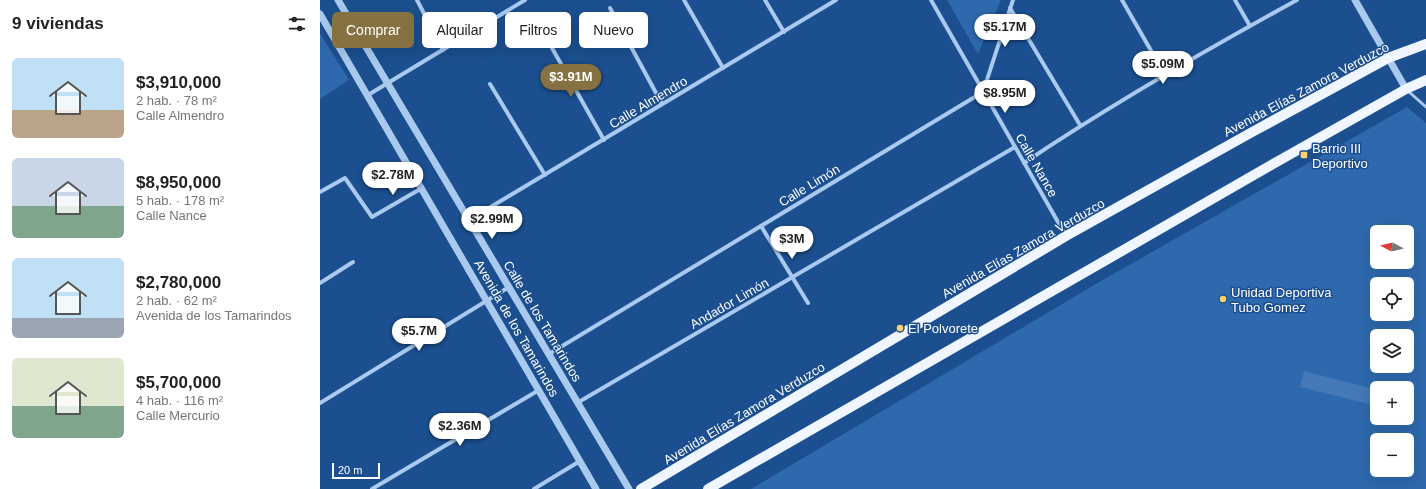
<!DOCTYPE html>
<html lang="es">
<meta charset="utf-8">
<style>
:root{--surface:#fff;--page:#f2f2f2;--text:#222;--muted:#767676;--accent:#857141}
body{margin:0;font-family:Arial,sans-serif;background:var(--page);color:var(--text);height:100vh;display:flex;flex-direction:column;font-size:15px;white-space:nowrap}
*{box-sizing:border-box;margin:0}
p{font-size:13px;color:var(--muted)}
.icon{flex:none;width:22px;height:22px;fill:none;stroke:currentColor;stroke-width:2;stroke-linecap:round;stroke-linejoin:round}
.map{position:relative;flex:1;overflow:hidden}
.side{display:flex;flex-direction:column;background:var(--surface);width:320px}
.side>*{flex:none}
.hud{position:absolute;left:12px;top:12px;width:380px;height:36px;display:flex;gap:8px}
.needle{width:26px;rotate:277deg}
.tools{position:absolute;left:1050px;top:225px;display:grid;gap:8px}
.tools a{display:grid;place-items:center;width:44px;height:44px;border-radius:6px;background:var(--surface);box-shadow:0 4px 16px #0002;font-size:20px}
.scale{position:absolute;left:12px;bottom:10px;width:48px;box-sizing:border-box;padding-left:4px;border:2px solid #fff;border-top:0;font-size:11px;line-height:14px;white-space:nowrap;color:#fff;-webkit-text-stroke:3px #1b4f8f;paint-order:stroke}
.price{position:absolute;translate:-50% -34px;padding:0 9px;border-radius:14px;background:#fff;color:#222;font-size:13px;line-height:26px;filter:drop-shadow(0 1px 2px #0008)}
.price::after{content:'';position:absolute;left:50%;top:24px;width:12px;height:9px;margin-left:-6px;background:inherit;clip-path:polygon(0 0,100% 0,50% 100%)}
.price.on{background:var(--accent);color:#fff}
ul{padding:0;list-style:none}
li{display:flex;align-items:center;gap:12px;height:100px;padding:0 12px}
li span{display:grid;place-items:center;flex:none;width:112px;height:80px;border-radius:6px;color:#555}
li>.icon{margin-inline-start:auto}
span .icon{width:48px;height:48px;fill:#fffc;stroke-width:1}
li b{font-size:17px}
h2{display:flex;justify-content:space-between;align-items:center;height:48px;padding:0 12px;font-size:17px}
.pill{padding:0 14px;border-radius:6px;background:var(--surface);box-shadow:0 4px 16px #0002;font-size:14px;line-height:36px}
.pill.on{background:var(--accent);color:#fff}
main{display:flex;flex:1;min-height:0}
.map>svg:first-child{display:block}
.green{fill:#2e69ad;fill-rule:evenodd}
.building{fill:#4478b7}
.lines{fill:none;stroke-linecap:round;stroke-linejoin:round}
.service{stroke:#a9c9ee;stroke-width:3}
.minor{stroke:#a9c9ee;stroke-width:4}
.tertiary{stroke:#a9c9ee;stroke-width:7}
.primary{stroke:#f0f6ff;stroke-width:10}
.poi-dot{fill:#ffd166;stroke:#1b4f8f;stroke-width:1.5}
.labels{text-anchor:middle;stroke-width:3;stroke-linejoin:round;paint-order:stroke}
.street-label{font-size:13px;fill:#fff;stroke:#1b4f8f}
.poi-label{font-size:13px;fill:#fff;stroke:#1b4f8f;text-anchor:start}
</style>
<main>
<section class="side">
<h2>9 viviendas<svg class="icon" aria-label="filters" viewBox="0 0 24 24"><path d="M4 7h16M4 17h16"/><circle cx="9" cy="7" r="2"/><circle cx="15" cy="17" r="2"/></svg></h2>
<ul>
<li><span style="background:linear-gradient(#bfe0f5 65%,#b9a48a 0)"><svg class="icon" aria-label="home" viewBox="0 0 24 24"><path d="M3 11l9-7 9 7M6 9v11h12V9"/></svg></span><div><b>$3,910,000</b><p>2 hab. · 78 m²</p><p>Calle Almendro</p></div></li>
<li><span style="background:linear-gradient(#c9d6e8 60%,#7fa58c 0)"><svg class="icon" aria-label="home" viewBox="0 0 24 24"><path d="M3 11l9-7 9 7M6 9v11h12V9"/></svg></span><div><b>$8,950,000</b><p>5 hab. · 178 m²</p><p>Calle Nance</p></div></li>
<li><span style="background:linear-gradient(#bfe0f5 75%,#9aa5b1 0)"><svg class="icon" aria-label="home" viewBox="0 0 24 24"><path d="M3 11l9-7 9 7M6 9v11h12V9"/></svg></span><div><b>$2,780,000</b><p>2 hab. · 62 m²</p><p>Avenida de los Tamarindos</p></div></li>
<li><span style="background:linear-gradient(#dfe7d0 60%,#7fa58c 0)"><svg class="icon" aria-label="home" viewBox="0 0 24 24"><path d="M3 11l9-7 9 7M6 9v11h12V9"/></svg></span><div><b>$5,700,000</b><p>4 hab. · 116 m²</p><p>Calle Mercurio</p></div></li>
</ul>
</section>
<div class="map">
<svg width="1106" height="489" viewBox="0 0 1106 489">
<rect width="100%" height="100%" fill="#1b4f8f"/>
<g class="green">
<polygon points="627,0 681,0 658,54"/>
<polygon points="0,33 29,80 0,99"/>
<path d="M1087 107 1106 123V489H431L774 285ZM1057 232H1087V262H1057ZM1057 284H1087V314H1057ZM1057 336H1087V366H1057ZM1057 388H1087V418H1057ZM1057 440H1087V470H1057Z"/>
</g>
<polygon class="building" points="984,371 1057,390 1057,406 980,387"/>
<g class="lines">
<polyline class="service" points="1088,91 1106,107"/>
<g class="minor">
<polyline points="97,0 123,50"/>
<polyline points="364,0 403,68"/>
<polyline points="445,0 464,32"/>
<polyline points="611,0 746,236"/>
<polyline points="802,0 845,75"/>
<polyline points="915,0 930,26"/>
<polyline points="290,8 342,104"/>
<polyline points="690,8 760,125"/>
<polyline points="232,48 284,140"/>
<polyline points="170,84 225,175"/>
<polyline points="48,95 205,0"/>
<path d="M704 163C792 104 884 51 977 0"/>
<polyline points="0,192 25,178 52,217 102,188"/>
<polyline points="149,220 516,0"/>
<polyline points="441,226 488,303"/>
<polyline points="0,283 33,262"/>
<polyline points="229,354 663,92 693,0"/>
<polyline points="0,403 189,287"/>
<polyline points="257,403 695,147"/>
<polyline points="52,489 219,390"/>
<polyline points="214,489 260,461"/>
</g>
<g class="tertiary">
<polyline points="18,0 309,489"/>
<polyline points="1035,0 1086,89"/>
<polyline points="0,14 276,489"/>
</g>
<g class="primary">
<polyline points="321,489 746,236 934,131 1068,58 1106,44"/>
<polyline points="388,489 953,164 1086,89 1106,80"/>
</g>
</g>
<g class="poi-dot">
<rect x="980" y="151" width="8" height="8" rx="2"/>
<circle cx="903" cy="299" r="4"/>
<circle cx="580" cy="328" r="4"/>
</g>
<g class="labels">
<g class="street-label">
<text transform="translate(986 89) rotate(-28)" y="5">Avenida Elías Zamora Verduzco</text>
<text transform="translate(328 102) rotate(-31)" y="5">Calle Almendro</text>
<text transform="translate(717 165) rotate(60)" y="5">Calle Nance</text>
<text transform="translate(489 185) rotate(-31)" y="5">Calle Limón</text>
<text transform="translate(703 248) rotate(-30)" y="5">Avenida Elías Zamora Verduzco</text>
<text transform="translate(409 303) rotate(-30)" y="5">Andador Limón</text>
<text transform="translate(223 321) rotate(59)" y="5">Calle de los Tamarindos</text>
<text transform="translate(197 328) rotate(60)" y="5">Avenida de los Tamarindos</text>
<text transform="translate(424 413) rotate(-31)" y="5">Avenida Elías Zamora Verduzco</text>
</g>
<g class="poi-label">
<text x="992" y="153">Barrio III<tspan x="992" dy="15">Deportivo</tspan></text>
<text x="911" y="297">Unidad Deportiva<tspan x="911" dy="15">Tubo Gomez</tspan></text>
<text x="588" y="333">El Polvorete</text>
</g>
</g>
</svg>
<div class="tools">
<a><svg class="needle" viewBox="-14 -14 28 28"><path d="M0-13l5 13h-10z" fill="#e53935"/><path d="M0 13l5-13h-10z" fill="#767676"/></svg></a>
<a><svg class="icon" aria-label="locate" viewBox="0 0 24 24"><circle cx="12" cy="12" r="6"/><path d="M12 2v4M12 18v4M2 12h4M18 12h4"/></svg></a>
<a><svg class="icon" aria-label="layers" viewBox="0 0 24 24"><path d="M12 4l9 5-9 5-9-5zM3 14l9 5 9-5"/></svg></a>
<a>+</a>
<a>−</a>
</div>
<div class="scale">20 m</div>
<b class="price" style="left:685px;top:48px">$5.17M</b>
<b class="price" style="left:843px;top:85px">$5.09M</b>
<b class="price on" style="left:251px;top:98px">$3.91M</b>
<b class="price" style="left:685px;top:114px">$8.95M</b>
<b class="price" style="left:73px;top:196px">$2.78M</b>
<b class="price" style="left:172px;top:240px">$2.99M</b>
<b class="price" style="left:472px;top:260px">$3M</b>
<b class="price" style="left:99px;top:352px">$5.7M</b>
<b class="price" style="left:140px;top:447px">$2.36M</b>
<div class="hud">
<a class="pill on">Comprar</a>
<a class="pill">Alquilar</a>
<a class="pill">Filtros</a>
<a class="pill">Nuevo</a>
</div>
</div>
</main>
